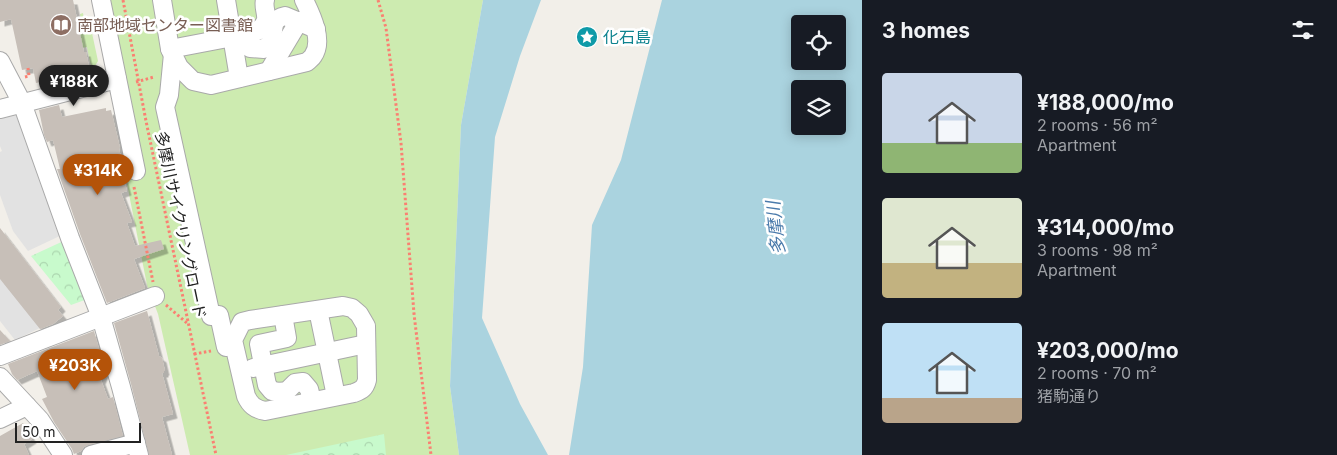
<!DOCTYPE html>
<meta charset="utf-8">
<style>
:root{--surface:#171b24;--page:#20242c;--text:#f1f3f6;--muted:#9ea1a6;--accent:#b45309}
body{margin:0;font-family:Inter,"Noto Sans JP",sans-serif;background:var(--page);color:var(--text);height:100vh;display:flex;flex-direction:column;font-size:19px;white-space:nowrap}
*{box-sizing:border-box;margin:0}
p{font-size:16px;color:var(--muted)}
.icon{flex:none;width:28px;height:28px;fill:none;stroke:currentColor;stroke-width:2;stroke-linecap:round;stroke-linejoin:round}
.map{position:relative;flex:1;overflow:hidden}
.side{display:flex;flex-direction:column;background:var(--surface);width:475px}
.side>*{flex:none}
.fabs{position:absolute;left:791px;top:15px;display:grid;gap:10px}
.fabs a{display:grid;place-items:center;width:55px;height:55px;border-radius:5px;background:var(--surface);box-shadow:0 2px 12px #0003;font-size:25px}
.scale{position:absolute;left:15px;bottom:12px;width:126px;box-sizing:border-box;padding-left:5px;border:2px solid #222;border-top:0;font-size:14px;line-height:18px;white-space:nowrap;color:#222;-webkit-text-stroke:4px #fff;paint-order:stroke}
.price{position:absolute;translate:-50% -42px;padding:0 11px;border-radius:18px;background:var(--accent);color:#fff;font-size:16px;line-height:32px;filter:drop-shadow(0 1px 2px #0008)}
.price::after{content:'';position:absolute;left:50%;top:30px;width:15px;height:11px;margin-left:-8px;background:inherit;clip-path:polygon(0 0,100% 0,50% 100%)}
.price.active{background:#222;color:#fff}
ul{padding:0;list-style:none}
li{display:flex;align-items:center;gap:15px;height:125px;padding:0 20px}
li span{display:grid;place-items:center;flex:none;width:140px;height:100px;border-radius:5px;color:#555}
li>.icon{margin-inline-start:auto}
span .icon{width:60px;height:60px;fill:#fffc;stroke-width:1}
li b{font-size:21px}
h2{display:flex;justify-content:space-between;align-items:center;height:60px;padding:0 20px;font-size:21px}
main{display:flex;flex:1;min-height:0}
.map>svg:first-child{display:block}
.grass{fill:#cdebb0}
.park{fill:url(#park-crowns)}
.parking{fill:#e2e2e2}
.water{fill:#aad3df;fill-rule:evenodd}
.building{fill:#c7bfb8;filter:url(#shadow)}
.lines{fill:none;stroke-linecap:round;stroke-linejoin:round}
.minor-casing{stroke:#a9a9a9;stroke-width:20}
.path{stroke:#fa8072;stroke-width:3;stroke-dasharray:2.5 2.5;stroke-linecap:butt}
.minor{stroke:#fff;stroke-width:18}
.labels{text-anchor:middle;stroke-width:5;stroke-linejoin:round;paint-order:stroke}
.education-label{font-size:16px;fill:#785e54;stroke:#fff;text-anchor:start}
.culture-label{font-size:16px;fill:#0d838f;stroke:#fff;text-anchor:start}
.street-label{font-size:16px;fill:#222;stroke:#fff}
.water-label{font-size:18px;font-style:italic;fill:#4a7aab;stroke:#fff}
</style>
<main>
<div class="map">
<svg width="862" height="455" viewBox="0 0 862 455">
<defs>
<pattern id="park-crowns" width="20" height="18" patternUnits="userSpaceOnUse" patternTransform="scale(1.25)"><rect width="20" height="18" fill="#c8facc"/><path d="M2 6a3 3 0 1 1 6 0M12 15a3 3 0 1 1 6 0" fill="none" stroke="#acd6af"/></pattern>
<filter id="shadow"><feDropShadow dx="4.5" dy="4.5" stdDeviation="0" flood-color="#0004"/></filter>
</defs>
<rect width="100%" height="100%" fill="#f2efe9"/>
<g class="grass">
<polygon points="105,0 483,0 461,125 450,386 459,455 190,455 158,314 147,285 127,184 138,169"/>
<polygon points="83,13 84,20 89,19 98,61 95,66 91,67 87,47 72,50 69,37 84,33 80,14"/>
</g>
<g class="park">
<polygon points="70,238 93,297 71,305 31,256"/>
<polygon points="384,434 386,455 286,455"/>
</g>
<g class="parking">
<polygon points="21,114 64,234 28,251 13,231 0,195 0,152 2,151 0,146 0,119"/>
<polygon points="0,274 42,327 15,340 0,321"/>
</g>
<g class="water">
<polygon points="483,0 541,0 520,56 495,137 482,318 520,404 548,455 459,455 450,386 461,125"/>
<path d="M662 0H862V455H569L583 367 592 225 621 160ZM800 24H838V61H800ZM800 89H838V126H800Z"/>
</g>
<g class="building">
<polygon points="0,0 73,0 84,52 86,52 90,71 36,83 33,68 22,70 11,19 0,22"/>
<polygon points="59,105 62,117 106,108 106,111 111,110 120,148 119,148 124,172 122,172 127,191 121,193 132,222 127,223 135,246 161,240 164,249 134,259 145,288 107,303 80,234 57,169 60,169 53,140 47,142 44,135 39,110"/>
<polygon points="0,228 61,307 58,310 63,316 53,324 40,329 0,279"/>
<polygon points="147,311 159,356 162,358 165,371 164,371 164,373 162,373 173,414 162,417 172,455 149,455 131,384 114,323"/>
<polygon points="0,330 10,341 0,345"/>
<polygon points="94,331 105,370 101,380 108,399 113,397 123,436 88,445 84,447 81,451 74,454 72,449 54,422 42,399 47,397 37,371 17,380 12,374 8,364"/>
<polygon points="23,423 32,439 24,444 29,455 0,455 0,436"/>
</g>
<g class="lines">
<g class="minor-casing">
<g id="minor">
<polyline points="101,0 136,171"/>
<path d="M162 0 170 49 179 67 193 81 211 85 307 62C309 60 312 58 313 56 324 41 311 14 304 0"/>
<polyline points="226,0 239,78"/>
<path d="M230 23C240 28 253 38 262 27 264 24 265 23 266 20 267 13 263 7 265 0"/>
<path d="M170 49 233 37 250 48 264 49C280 40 265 20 285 16L316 29"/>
<polyline points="173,54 169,95 165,107 211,316 219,315 226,347 233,345"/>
<polyline points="0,61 22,103 70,238 101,317 121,387 139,455"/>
<polyline points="269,71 299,21"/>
<polyline points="0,109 117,79"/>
<path d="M343 306 352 308 359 314 366 326 367 380C365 388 362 390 354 393L265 411C255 409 250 405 246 396L233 340 242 322 250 320Z"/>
<polyline points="318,310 336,396"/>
<polyline points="283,315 287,338 259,344 267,385 272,391 280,392 287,391 295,383 303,382 309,389 312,401"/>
<polyline points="0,356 155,296"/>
<polyline points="253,368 366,344"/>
<polyline points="0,377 40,420 63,455"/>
<polyline points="0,419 27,406"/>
<polyline points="91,455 136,443"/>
</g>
</g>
<g class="path">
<polyline points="123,0 146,121 216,455"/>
<polyline points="378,0 386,28 401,143 414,314 431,455"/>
<polyline points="25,77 29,76 28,68"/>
<polyline points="136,82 154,77"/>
<polyline points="134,187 153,282"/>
<polyline points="166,305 188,324"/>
<polyline points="194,354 211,351"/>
</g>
<use href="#minor" class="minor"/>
</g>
<defs>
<g id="library-disc" transform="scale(1.125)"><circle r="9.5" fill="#8d6e63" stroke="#fff"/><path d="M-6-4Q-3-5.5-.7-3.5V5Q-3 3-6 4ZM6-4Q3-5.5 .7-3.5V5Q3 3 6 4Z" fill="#fff"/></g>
<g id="sight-disc" transform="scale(1.125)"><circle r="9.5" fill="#0f9aa8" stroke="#fff"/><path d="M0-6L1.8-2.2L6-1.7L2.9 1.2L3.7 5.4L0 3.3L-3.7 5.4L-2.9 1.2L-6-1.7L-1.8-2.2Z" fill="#fff"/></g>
</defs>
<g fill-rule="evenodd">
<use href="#library-disc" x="61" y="25"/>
<use href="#sight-disc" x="587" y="37"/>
</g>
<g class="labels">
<g class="education-label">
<text x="77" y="31">南部地域センター図書館</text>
</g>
<g class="culture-label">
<text x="603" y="43">化石島</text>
</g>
<g class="street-label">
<text transform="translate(181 225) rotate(78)" y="6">多摩川サイクリングロード</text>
</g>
<g class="water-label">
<text transform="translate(776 228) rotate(-96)" y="6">多摩川</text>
</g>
</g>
</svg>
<div class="fabs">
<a><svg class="icon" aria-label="locate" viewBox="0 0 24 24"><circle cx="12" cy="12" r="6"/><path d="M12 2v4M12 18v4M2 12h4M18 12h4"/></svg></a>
<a><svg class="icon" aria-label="layers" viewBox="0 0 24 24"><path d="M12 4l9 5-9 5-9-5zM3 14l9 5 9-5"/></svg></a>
</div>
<div class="scale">50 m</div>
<b class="price active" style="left:74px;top:107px">¥188K</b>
<b class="price" style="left:98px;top:196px">¥314K</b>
<b class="price" style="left:75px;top:391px">¥203K</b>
</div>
<section class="side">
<h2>3 homes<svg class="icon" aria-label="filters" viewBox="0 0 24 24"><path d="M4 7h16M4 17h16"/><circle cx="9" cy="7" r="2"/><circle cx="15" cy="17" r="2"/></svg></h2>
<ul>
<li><span style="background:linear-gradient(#c9d6e8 70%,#8fb573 0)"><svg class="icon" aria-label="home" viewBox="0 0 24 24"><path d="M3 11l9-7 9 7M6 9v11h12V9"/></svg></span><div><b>¥188,000/mo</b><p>2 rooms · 56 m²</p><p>Apartment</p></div></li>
<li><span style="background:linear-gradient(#dfe7d0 65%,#c2b280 0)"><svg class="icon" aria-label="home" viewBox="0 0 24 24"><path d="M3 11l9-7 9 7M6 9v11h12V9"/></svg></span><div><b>¥314,000/mo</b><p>3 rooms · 98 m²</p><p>Apartment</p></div></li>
<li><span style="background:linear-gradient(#bfe0f5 75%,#b9a48a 0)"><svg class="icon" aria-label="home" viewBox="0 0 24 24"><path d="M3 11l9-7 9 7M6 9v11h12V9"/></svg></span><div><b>¥203,000/mo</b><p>2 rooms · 70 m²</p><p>猪駒通り</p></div></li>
</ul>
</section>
</main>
